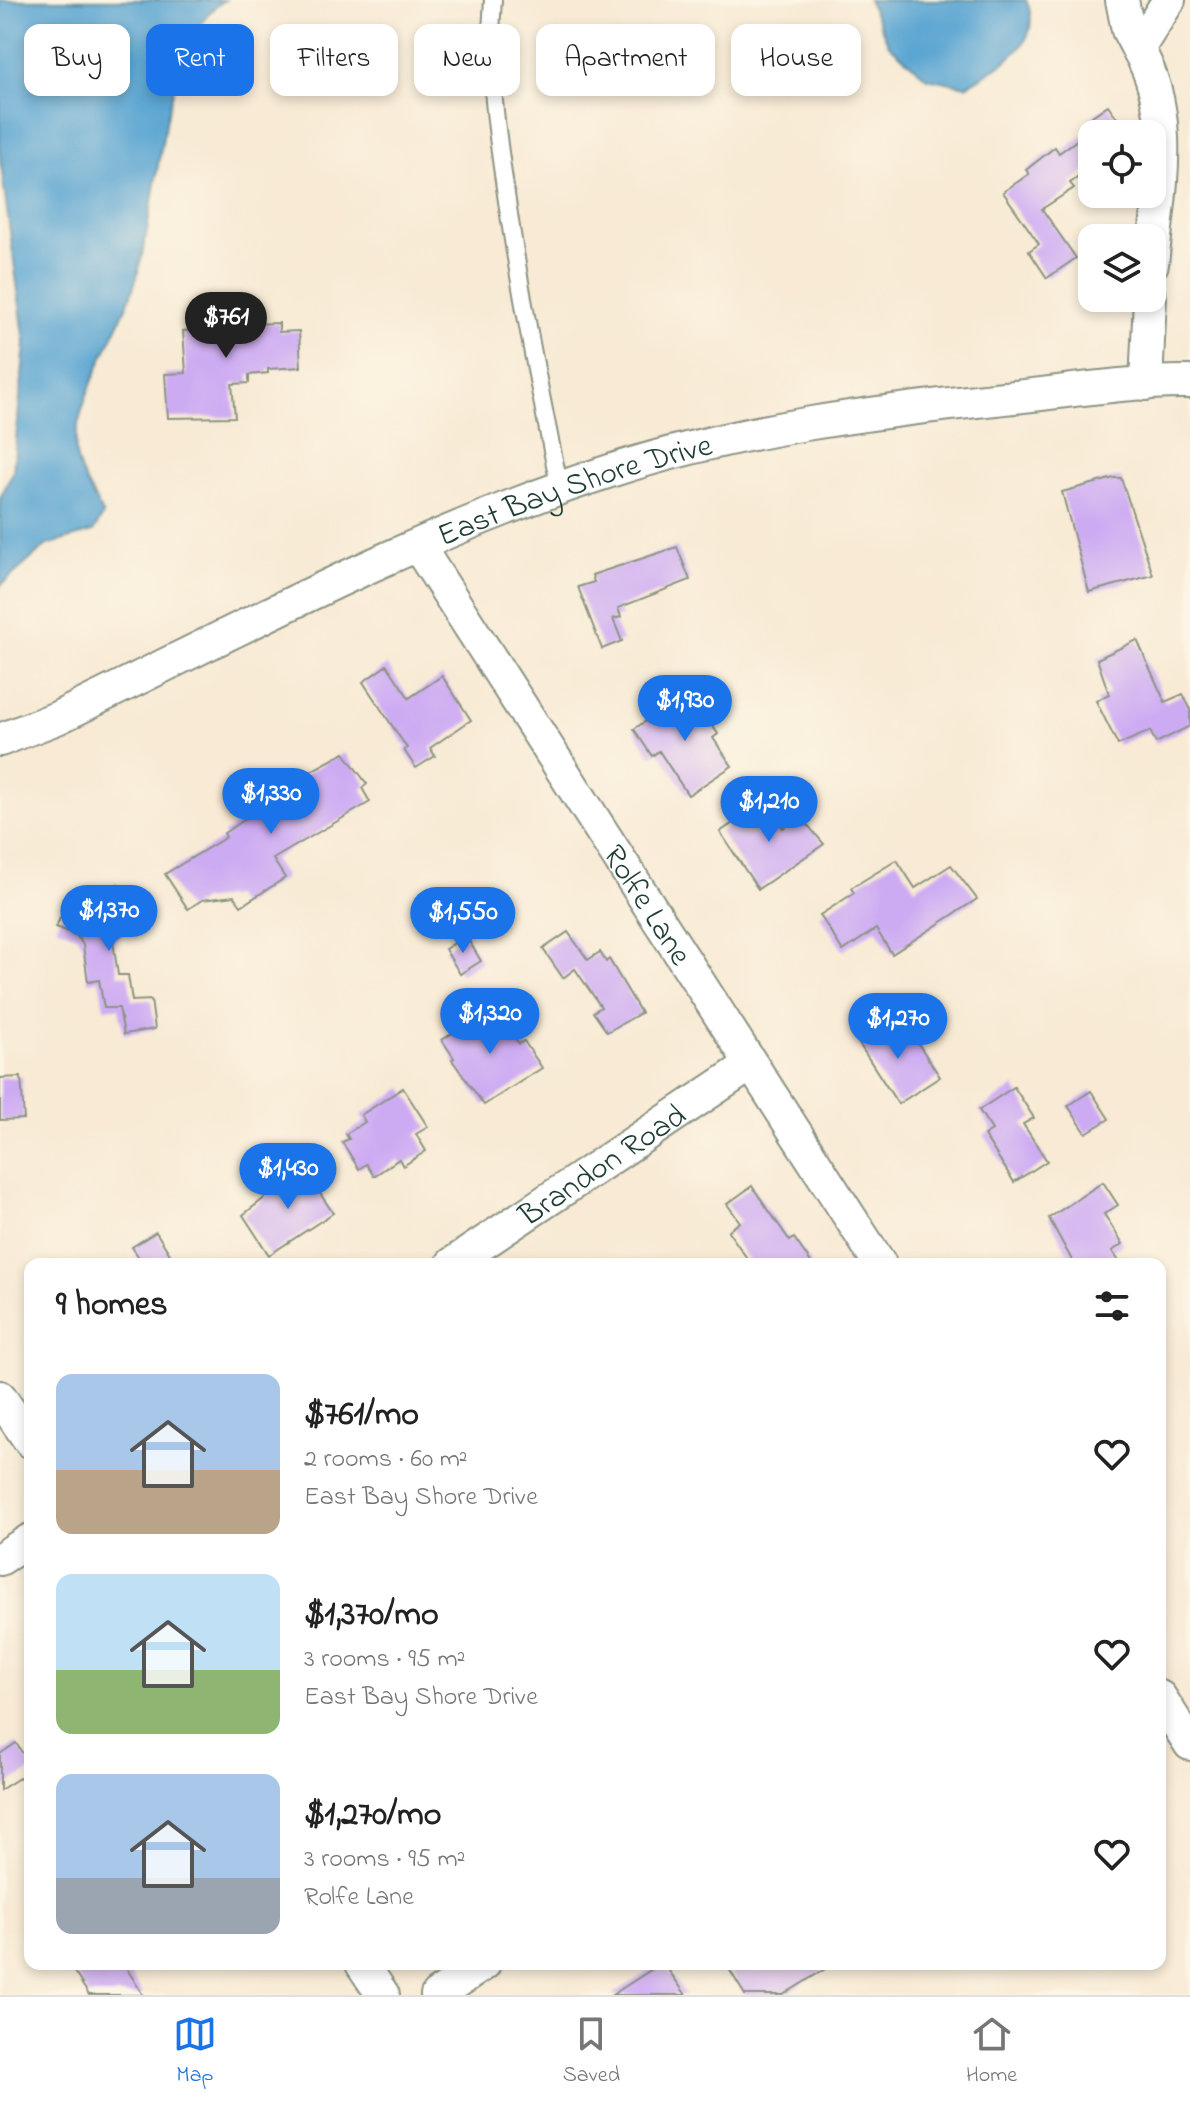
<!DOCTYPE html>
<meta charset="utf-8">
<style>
:root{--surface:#fff;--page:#f2f2f2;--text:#222;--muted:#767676;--line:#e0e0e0;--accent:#1a73e8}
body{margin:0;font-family:"Indie Flower",sans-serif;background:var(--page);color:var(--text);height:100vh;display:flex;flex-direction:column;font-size:30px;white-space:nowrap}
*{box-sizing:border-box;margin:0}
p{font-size:26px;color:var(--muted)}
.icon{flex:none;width:44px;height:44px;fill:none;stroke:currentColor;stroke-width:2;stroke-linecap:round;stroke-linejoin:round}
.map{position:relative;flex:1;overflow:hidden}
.sheet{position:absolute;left:24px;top:1258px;width:1142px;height:712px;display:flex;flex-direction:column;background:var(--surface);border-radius:16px;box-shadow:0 4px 12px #0003}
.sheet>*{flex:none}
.banner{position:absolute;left:24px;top:24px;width:1142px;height:72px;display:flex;gap:16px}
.controls{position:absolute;left:1078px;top:120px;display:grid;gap:16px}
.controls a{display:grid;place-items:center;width:88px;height:88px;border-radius:16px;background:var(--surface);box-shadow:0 4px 12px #0003;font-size:40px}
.price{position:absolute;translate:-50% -68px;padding:0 18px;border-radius:28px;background:var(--accent);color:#fff;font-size:26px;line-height:52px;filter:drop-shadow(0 2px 4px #0008)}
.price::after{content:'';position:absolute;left:50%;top:48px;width:24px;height:18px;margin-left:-12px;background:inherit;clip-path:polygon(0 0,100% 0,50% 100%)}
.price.current{background:#222;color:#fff}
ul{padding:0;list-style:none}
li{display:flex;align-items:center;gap:24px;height:200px;padding:0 32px}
li span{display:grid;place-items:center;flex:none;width:224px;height:160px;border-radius:16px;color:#555}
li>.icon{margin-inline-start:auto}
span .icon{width:96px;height:96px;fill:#fffc;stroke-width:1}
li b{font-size:34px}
h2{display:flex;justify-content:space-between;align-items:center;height:96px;padding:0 32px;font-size:34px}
.tag{padding:0 28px;border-radius:16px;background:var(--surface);box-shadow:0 4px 12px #0003;font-size:28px;line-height:72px}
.tag.current{background:var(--accent);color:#fff}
.menu{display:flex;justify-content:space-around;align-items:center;height:112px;border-top:2px solid var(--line);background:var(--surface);font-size:22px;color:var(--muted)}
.menu a{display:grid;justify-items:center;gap:4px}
.menu .current{color:var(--accent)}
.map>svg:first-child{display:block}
.water{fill:#5aa5d2;stroke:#3c7183;stroke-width:2}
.building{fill:#cdabf3}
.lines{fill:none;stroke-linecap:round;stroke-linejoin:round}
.lane-casing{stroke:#8c9484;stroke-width:20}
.street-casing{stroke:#8c9484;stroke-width:36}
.lane{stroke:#fff;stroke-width:16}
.street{stroke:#fff;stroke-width:32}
.labels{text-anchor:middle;stroke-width:8;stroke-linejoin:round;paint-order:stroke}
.street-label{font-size:32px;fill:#1f3d34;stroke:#fcf5e5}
</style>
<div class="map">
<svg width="1190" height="1995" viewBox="0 0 1190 1995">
<rect width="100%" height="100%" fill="#fcf5e5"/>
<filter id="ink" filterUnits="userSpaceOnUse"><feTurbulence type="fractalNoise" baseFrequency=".0125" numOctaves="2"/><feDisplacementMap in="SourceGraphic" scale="16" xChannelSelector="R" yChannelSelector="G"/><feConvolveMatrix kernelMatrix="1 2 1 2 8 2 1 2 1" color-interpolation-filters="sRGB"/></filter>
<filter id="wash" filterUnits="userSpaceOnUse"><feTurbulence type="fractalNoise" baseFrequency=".006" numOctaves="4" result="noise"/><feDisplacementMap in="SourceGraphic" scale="32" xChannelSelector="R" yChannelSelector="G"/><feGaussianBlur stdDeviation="1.8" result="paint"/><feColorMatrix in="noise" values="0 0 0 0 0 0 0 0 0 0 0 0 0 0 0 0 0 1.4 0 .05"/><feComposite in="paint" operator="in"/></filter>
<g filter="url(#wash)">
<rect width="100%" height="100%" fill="#f8ead4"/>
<g class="water">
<path d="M0 0H225C157 39 160 226 129 300 113 340 71 411 76 454 78 473 95 497 103 515L93 532 47 545 0 586V498L13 472 25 343 0 158Z"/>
<path d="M868 0H1026C1047 45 996 67 966 86L927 78 889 45Z"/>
</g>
<g id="blocks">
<g class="building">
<polygon points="1108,105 1128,134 1099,134 1088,119"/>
<polygon points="1092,129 1092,167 1070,183 1074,188 1042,209 1076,258 1047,278 1029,251 1039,244 1003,192 1029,174 1026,170 1055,147 1059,153"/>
<polygon points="246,302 247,324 279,323 279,332 299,331 301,367 268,369 268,373 249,375 249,383 232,384 235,417 168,418 165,374 186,373 183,331 197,330 195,307"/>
<polygon points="1114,478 1121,478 1153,575 1089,592 1062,492"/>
<polygon points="677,547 690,580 618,608 621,617 613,619 622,641 602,649 578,587 594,582 592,575"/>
<polygon points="1137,640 1165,702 1183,694 1190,708 1190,726 1156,743 1150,731 1118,745 1096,701 1109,694 1097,659"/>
<polygon points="387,665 409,698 442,676 471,720 430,748 435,756 416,768 404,750 407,748 363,682"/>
<polygon points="689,692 718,734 713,738 732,766 688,795 659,751 652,756 634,729"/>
<polygon points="344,753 367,784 362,788 370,802 273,859 285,878 241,906 234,896 202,900 188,909 165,874 226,837 224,833 280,797 276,790"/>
<polygon points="765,801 783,828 800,816 824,844 758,889 720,832"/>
<polygon points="897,860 915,888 951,865 977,899 892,954 876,929 843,951 820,915 854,893 851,888"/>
<polygon points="118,884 144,917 113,941 118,975 128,975 132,1001 151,1000 155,1029 124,1034 119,1008 104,1008 99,980 88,982 83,945 76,935 56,927 69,898 88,907"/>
<polygon points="568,932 588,960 600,952 606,962 609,959 641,1013 607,1032 593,1012 601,1007 575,969 563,978 543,949"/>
<polygon points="466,936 481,961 460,974 445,949"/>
<polygon points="491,1008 519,1044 524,1041 542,1068 484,1105 452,1060 454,1058 442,1040"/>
<polygon points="885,1020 896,1036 908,1028 940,1077 898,1104 856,1039"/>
<polygon points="21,1077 24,1119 0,1120 0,1078"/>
<polygon points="1014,1087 1034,1118 1023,1124 1047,1161 1014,1182 984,1135 992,1130 979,1110"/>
<polygon points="403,1088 428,1127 416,1134 426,1151 403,1166 399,1159 374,1176 366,1164 359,1169 342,1142 349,1139 346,1134 365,1122 361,1115"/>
<polygon points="1091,1091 1109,1119 1086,1133 1068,1106"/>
<polygon points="301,1165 333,1213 269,1255 243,1215 277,1188 273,1183"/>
<polygon points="1103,1182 1118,1205 1104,1214 1123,1244 1112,1251 1121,1264 1074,1264 1049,1218"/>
<polygon points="752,1186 790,1241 794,1238 812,1264 751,1264 728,1231 740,1222 727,1204"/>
<polygon points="156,1232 176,1264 143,1264 132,1247"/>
<polygon points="16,1743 30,1765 30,1771 0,1790 0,1754"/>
<polygon points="69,1964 124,1964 143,1995 89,1995"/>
<polygon points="660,1964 664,1964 686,1995 612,1995"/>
<polygon points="726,1964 833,1964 783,1995 745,1995"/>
</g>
</g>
</g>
<g filter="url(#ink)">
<use href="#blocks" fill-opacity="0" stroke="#8c9484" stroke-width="2"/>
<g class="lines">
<g class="lane-casing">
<path id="lane" d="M493 0C487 67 497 135 507 201 521 297 540 393 560 489"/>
</g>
<g class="street-casing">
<g id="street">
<polyline points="1122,0 1128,30 1138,49 1169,0"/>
<path d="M1138 49C1177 116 1159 192 1152 264"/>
<polyline points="1146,384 1150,298"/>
<path id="s1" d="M418 546 880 1264"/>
<path id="s2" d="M0 740 57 718C239 630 420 532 613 470 740 429 872 412 1004 398 1065 392 1128 381 1190 382"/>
<path id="s3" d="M452 1264 750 1065"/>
<polyline points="0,1397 30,1441"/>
<polyline points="0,1559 30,1540"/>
<polyline points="1160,1697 1190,1744"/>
<polyline points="362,1964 383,1995"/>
<polyline points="437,1995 484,1964"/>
</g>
</g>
<use href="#lane" class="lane"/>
<use href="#street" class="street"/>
</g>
</g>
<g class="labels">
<g class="street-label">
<text dy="11" stroke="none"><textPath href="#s2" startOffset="628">East Bay Shore Drive</textPath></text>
<text dy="11" stroke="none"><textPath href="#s1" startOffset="426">Rolfe Lane</textPath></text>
<text dy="11" stroke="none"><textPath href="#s3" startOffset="180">Brandon Road</textPath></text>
</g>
</g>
</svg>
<div class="controls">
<a><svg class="icon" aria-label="locate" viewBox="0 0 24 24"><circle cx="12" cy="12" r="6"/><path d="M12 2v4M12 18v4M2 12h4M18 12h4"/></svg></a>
<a><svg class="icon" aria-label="layers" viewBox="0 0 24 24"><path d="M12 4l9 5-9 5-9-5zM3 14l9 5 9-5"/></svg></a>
</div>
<b class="price current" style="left:226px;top:360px">$761</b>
<b class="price" style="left:685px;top:743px">$1,930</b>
<b class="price" style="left:271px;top:836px">$1,330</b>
<b class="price" style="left:769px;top:844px">$1,210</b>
<b class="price" style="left:109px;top:953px">$1,370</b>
<b class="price" style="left:463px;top:955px">$1,550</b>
<b class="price" style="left:490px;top:1056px">$1,320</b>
<b class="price" style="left:898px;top:1061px">$1,270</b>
<b class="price" style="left:288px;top:1211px">$1,430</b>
<div class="banner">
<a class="tag">Buy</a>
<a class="tag current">Rent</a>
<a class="tag">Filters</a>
<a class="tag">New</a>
<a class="tag">Apartment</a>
<a class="tag">House</a>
</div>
<section class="sheet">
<h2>9 homes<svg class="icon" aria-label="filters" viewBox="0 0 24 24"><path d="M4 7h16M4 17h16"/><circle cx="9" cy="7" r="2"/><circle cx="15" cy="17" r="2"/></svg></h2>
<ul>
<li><span style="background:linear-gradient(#a9c7e8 60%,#b9a48a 0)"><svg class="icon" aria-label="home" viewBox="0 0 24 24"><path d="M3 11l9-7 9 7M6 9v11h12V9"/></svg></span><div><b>$761/mo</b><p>2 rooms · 60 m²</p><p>East Bay Shore Drive</p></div><svg class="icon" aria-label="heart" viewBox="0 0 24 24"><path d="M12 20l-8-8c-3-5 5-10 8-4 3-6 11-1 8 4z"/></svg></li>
<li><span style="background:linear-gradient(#bfe0f5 60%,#8fb573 0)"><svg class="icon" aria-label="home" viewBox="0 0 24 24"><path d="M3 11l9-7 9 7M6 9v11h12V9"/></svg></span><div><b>$1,370/mo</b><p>3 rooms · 95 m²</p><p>East Bay Shore Drive</p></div><svg class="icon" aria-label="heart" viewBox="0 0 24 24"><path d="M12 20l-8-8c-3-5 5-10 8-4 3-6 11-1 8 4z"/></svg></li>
<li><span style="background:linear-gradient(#a9c7e8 65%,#9aa5b1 0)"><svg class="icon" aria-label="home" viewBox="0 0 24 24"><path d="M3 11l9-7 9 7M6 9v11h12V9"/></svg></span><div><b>$1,270/mo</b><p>3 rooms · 95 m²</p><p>Rolfe Lane</p></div><svg class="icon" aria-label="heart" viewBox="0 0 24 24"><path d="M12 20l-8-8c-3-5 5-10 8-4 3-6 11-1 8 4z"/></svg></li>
</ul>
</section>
</div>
<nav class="menu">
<a class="current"><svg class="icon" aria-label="map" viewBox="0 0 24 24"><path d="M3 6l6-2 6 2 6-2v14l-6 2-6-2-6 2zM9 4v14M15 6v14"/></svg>Map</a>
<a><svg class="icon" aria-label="saved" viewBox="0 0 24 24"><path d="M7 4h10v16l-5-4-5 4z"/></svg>Saved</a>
<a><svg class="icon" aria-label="home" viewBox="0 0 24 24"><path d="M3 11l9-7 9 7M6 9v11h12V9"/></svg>Home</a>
</nav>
